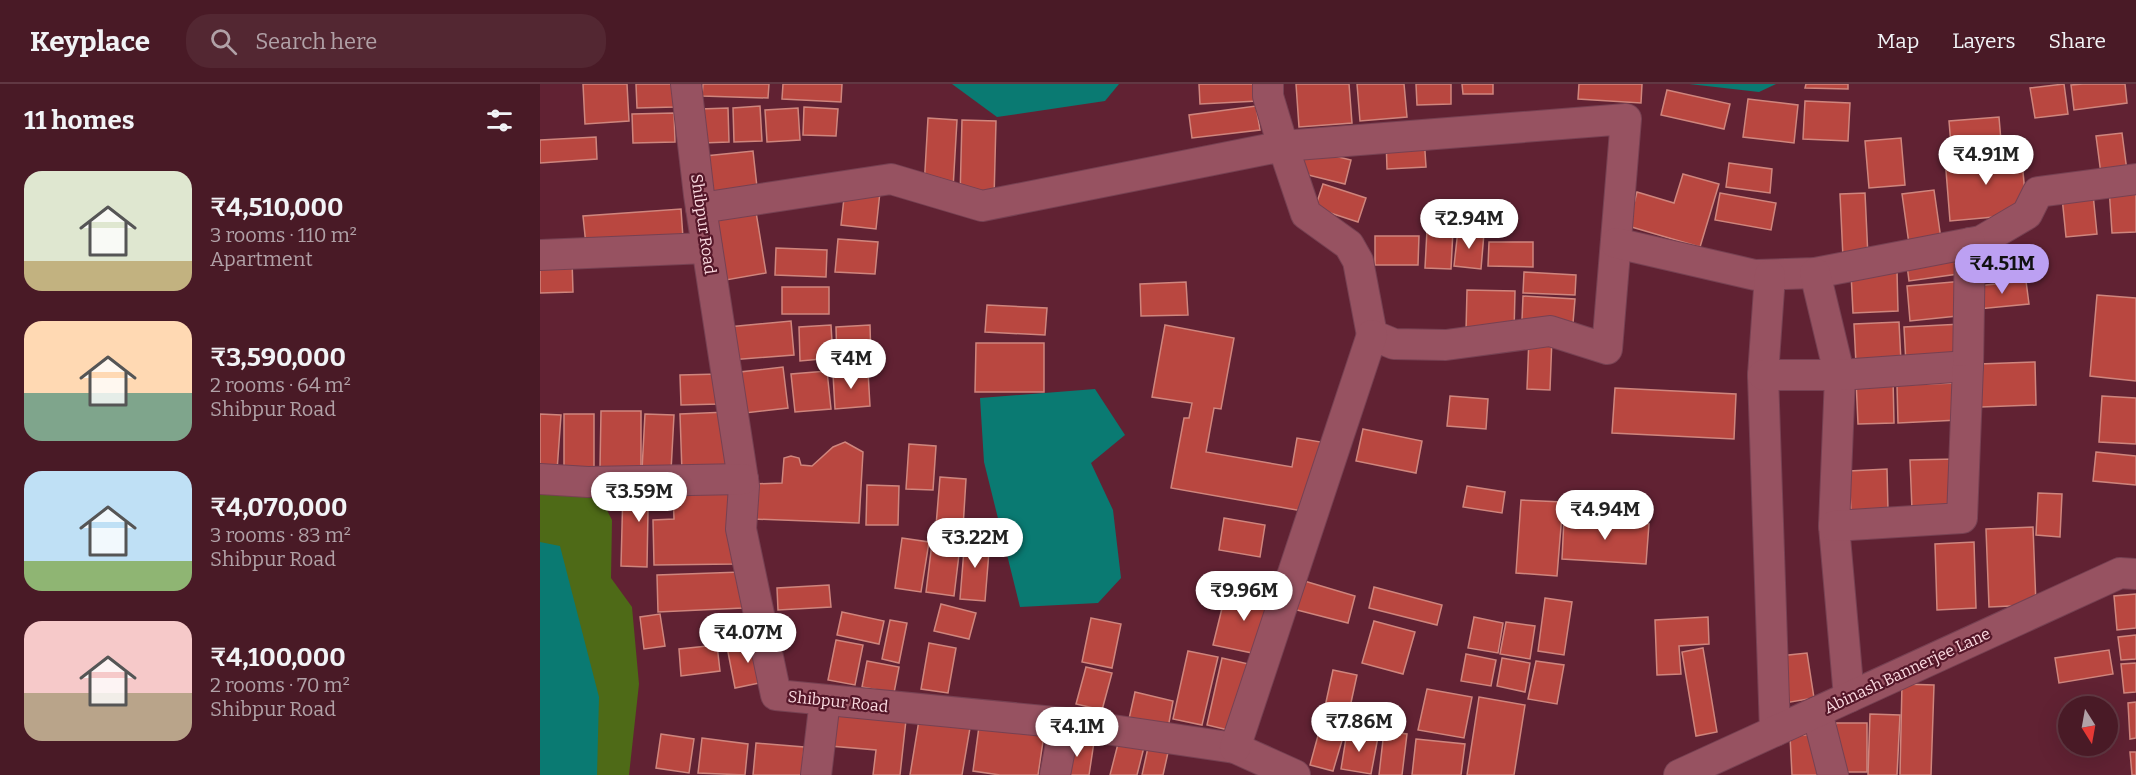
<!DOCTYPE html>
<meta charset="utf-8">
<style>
:root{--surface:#491a26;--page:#532732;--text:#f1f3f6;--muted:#b1a1a7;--line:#613843;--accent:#bca0f2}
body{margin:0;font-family:Bitter,serif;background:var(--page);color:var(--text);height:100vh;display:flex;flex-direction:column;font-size:22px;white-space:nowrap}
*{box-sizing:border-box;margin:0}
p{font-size:20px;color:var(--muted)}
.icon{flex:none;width:33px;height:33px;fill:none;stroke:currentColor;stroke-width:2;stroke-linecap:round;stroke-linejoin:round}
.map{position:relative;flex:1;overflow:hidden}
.side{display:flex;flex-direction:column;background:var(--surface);width:540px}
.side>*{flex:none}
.needle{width:39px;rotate:169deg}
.fabs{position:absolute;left:1518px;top:612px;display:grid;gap:12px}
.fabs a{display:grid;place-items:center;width:60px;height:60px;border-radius:50%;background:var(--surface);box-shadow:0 6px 24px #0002,0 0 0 2px var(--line);font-size:30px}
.price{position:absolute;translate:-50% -51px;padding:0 14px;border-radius:21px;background:#fff;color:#222;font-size:20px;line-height:39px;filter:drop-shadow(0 2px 3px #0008)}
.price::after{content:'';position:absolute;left:50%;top:36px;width:18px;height:14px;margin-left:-9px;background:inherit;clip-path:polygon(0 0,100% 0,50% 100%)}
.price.selected{background:var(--accent);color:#111}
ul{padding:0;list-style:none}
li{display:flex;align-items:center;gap:18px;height:150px;padding:0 24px}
li span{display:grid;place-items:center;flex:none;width:168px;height:120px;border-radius:18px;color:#555}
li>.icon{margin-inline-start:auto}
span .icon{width:72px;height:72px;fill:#fffc;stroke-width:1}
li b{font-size:26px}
h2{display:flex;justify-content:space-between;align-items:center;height:72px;padding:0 24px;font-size:26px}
header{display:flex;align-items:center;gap:36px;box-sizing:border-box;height:84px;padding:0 30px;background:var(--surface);border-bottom:2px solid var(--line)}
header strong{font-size:28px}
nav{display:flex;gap:33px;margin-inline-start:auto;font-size:21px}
.search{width:420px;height:54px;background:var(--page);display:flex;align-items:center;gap:15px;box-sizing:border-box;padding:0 21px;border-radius:24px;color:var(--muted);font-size:22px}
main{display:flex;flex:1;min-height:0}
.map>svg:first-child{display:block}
.green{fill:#4e6a17}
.water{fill:#0a7a72}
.building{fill:#b94740;stroke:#cf857d;stroke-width:1.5}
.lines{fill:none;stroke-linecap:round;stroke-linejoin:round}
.street-casing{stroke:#774152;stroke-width:32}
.street{stroke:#975261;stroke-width:30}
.labels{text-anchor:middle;stroke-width:4.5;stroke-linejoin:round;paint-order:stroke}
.street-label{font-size:16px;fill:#fcdbe1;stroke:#551729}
</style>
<header>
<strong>Keyplace</strong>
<div class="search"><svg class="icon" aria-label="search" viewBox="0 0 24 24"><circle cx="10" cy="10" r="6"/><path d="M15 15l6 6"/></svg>Search here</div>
<nav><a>Map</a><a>Layers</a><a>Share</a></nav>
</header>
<main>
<section class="side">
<h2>11 homes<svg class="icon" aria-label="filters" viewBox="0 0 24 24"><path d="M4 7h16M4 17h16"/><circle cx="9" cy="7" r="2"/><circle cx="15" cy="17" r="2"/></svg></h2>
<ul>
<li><span style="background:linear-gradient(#dfe7d0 75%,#c2b280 0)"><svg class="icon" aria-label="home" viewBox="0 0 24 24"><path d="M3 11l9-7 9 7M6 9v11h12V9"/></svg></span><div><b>₹4,510,000</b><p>3 rooms · 110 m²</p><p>Apartment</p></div></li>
<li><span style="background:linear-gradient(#ffd9b3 60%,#7fa58c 0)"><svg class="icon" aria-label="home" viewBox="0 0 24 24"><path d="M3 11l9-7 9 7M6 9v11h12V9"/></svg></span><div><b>₹3,590,000</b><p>2 rooms · 64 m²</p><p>Shibpur Road</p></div></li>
<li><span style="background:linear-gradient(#bfe0f5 75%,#8fb573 0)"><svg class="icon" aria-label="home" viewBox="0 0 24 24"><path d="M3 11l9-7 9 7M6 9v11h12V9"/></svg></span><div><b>₹4,070,000</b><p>3 rooms · 83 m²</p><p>Shibpur Road</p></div></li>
<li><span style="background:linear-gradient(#f6c9c9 60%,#b9a48a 0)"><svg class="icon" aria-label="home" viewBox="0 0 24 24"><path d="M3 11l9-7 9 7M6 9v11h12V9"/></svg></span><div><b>₹4,100,000</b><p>2 rooms · 70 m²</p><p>Shibpur Road</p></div></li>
</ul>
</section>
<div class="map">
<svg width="1596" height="691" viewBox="0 0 1596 691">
<rect width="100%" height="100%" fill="#612233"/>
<polygon class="green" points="0,407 61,414 72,436 71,494 92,523 99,600 89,691 0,691"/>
<g class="water">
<polygon points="412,0 579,0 565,17 457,33"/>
<polygon points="1149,0 1236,0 1219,8"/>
<polygon points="555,305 585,351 551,379 573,426 581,494 558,519 480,523 444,378 440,314"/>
<polygon points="0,458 20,462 59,613 57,691 0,691"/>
</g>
<g class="building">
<polygon points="43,0 87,0 89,37 45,40"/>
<polygon points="96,0 134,0 135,23 97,24"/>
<polygon points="163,0 229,0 228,14 162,12"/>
<polygon points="243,0 302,0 301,18 242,15"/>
<polygon points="659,0 717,0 718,17 660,20"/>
<polygon points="756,0 809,0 812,39 759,43"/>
<polygon points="817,0 864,0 867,33 820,37"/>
<polygon points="876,0 911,0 911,20 877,21"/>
<polygon points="922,0 953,0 953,10 923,10"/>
<polygon points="1039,0 1102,0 1101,19 1038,15"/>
<polygon points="1266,0 1308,0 1308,5 1265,4"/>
<polygon points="1524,0 1528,30 1495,34 1490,4"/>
<polygon points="1543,0 1585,0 1587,19 1534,26 1531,1"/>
<polygon points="1127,6 1190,20 1184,45 1121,31"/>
<polygon points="1208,15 1258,21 1254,59 1203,53"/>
<polygon points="1265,17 1310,19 1308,57 1263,55"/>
<polygon points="220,22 222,57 194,58 193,24"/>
<polygon points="716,22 720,46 652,54 649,31"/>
<polygon points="264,23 298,25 296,52 263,51"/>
<polygon points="188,24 189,58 162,59 160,25"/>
<polygon points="258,24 260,56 227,58 225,26"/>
<polygon points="134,29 135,58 93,59 92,30"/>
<polygon points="1459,33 1461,57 1411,61 1409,37"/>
<polygon points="388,34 417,36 413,105 384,104"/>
<polygon points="422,36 456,37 454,115 420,114"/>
<polygon points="1582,49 1587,87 1561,90 1556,52"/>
<polygon points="884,52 886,83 847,85 846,54"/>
<polygon points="56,53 57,75 0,79 0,56"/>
<polygon points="1361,54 1365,101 1329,104 1325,57"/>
<polygon points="766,65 811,76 805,100 760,89"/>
<polygon points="213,67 217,103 168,108 165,72"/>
<polygon points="1481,67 1487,130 1410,137 1405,74"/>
<polygon points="1189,79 1232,85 1230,109 1186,103"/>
<polygon points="1143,90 1179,100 1160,163 1088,142 1097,108 1134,119"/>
<polygon points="783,100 826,114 818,138 775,124"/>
<polygon points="1596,101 1596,148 1572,149 1569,103"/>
<polygon points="305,105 340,108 336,145 301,141"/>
<polygon points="1394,106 1401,155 1369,160 1362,110"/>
<polygon points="1180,109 1236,119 1231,146 1175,136"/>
<polygon points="1325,109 1328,173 1303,174 1300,110"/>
<polygon points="1553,110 1557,150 1526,153 1522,113"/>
<polygon points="215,122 226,189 186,196 175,129"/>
<polygon points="141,125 143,154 46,161 43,132"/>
<polygon points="887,146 913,146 911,185 885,184"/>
<polygon points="918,146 944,149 941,185 914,182"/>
<polygon points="835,152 879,152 878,181 835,181"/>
<polygon points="298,155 338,158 335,190 295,188"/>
<polygon points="949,158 993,158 993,183 948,182"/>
<polygon points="236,164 287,166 286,193 235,191"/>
<polygon points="1421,164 1425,189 1369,197 1366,173"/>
<polygon points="32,176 33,208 0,209 0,177"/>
<polygon points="1357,187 1358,227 1313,229 1311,189"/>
<polygon points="984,188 1036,191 1035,211 983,209"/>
<polygon points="1424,197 1427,231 1370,237 1367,202"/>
<polygon points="1486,197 1489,220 1438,225 1436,202"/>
<polygon points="646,198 648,231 601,232 600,200"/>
<rect x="242" y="203" width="47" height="27"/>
<polygon points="927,206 975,207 974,249 926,248"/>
<polygon points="1557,211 1596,214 1596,297 1550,292"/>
<polygon points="983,212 1035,215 1033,239 982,236"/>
<polygon points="447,221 507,224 505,251 445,248"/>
<polygon points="251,237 254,271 190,276 188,243"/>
<polygon points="1359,238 1361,278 1316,280 1314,240"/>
<polygon points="1422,240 1423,277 1366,280 1364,243"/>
<polygon points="291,241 293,274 260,277 259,243"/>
<polygon points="330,241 331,277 297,278 296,243"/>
<polygon points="625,241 694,254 681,325 674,324 666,368 752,383 757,354 781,358 768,428 631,404 644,334 649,334 652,319 612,313"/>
<polygon points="989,253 1012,253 1010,306 987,305"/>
<polygon points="436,259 504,259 504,308 435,308"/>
<polygon points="1495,278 1496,321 1441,323 1439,280"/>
<polygon points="243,283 248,324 205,329 200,288"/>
<polygon points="287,287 291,325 255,328 251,290"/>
<polygon points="328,287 330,322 295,325 293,290"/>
<polygon points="179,290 179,320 141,321 140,291"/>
<polygon points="1353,294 1354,339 1318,340 1316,296"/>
<polygon points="1417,299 1419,336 1358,339 1357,301"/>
<polygon points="1075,304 1196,310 1194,355 1072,349"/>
<polygon points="910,312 948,315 946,345 907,342"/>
<polygon points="1562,312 1596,314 1596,360 1559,358"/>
<polygon points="61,327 101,327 101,384 60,384"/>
<polygon points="188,328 191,387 142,389 140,330"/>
<polygon points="0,330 21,331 17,387 0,386"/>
<rect x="24" y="330" width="30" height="62"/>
<polygon points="105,330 134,331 131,387 102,386"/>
<polygon points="823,345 882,357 876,389 816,377"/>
<polygon points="305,358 323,368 319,439 213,435 212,400 242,399 244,374 251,372 259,374 261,381 272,382 293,363"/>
<polygon points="369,360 396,362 393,406 366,405"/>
<polygon points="1556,368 1596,372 1596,401 1553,397"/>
<polygon points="1416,375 1417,424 1372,426 1370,376"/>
<polygon points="1347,385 1348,427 1311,428 1309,387"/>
<polygon points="400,393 426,395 423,444 396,442"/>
<polygon points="327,401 359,402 358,441 326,441"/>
<polygon points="927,402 965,408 962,429 923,423"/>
<polygon points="83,405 128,406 127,426 108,426 107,483 81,482"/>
<polygon points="192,406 194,480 114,481 113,436 134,435 133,408"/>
<polygon points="1498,409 1522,410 1520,453 1496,451"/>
<polygon points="981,416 1023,418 1017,492 976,489"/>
<polygon points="684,434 725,441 720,473 679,466"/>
<polygon points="1024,435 1109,440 1106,480 1022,475"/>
<polygon points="1493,443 1496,521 1449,523 1446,445"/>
<polygon points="393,451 421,454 414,512 386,508"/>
<polygon points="425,453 450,455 445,517 420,515"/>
<polygon points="362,454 389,458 381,508 355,504"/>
<polygon points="1434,458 1436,524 1397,526 1395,460"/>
<polygon points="201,488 203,524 118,528 117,491"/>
<polygon points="761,496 815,512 808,539 753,525"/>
<polygon points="289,501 291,523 238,526 237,504"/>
<polygon points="834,503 902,521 897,541 829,524"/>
<polygon points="687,504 735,515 722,571 673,561"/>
<polygon points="1596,510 1596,544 1577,546 1574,512"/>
<polygon points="1005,514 1032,518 1024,571 998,567"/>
<polygon points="401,520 436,529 429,555 394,547"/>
<polygon points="302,528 344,537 339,560 297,551"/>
<polygon points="120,530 125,562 104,565 100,533"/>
<polygon points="934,533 963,539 958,569 928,564"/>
<polygon points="1168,533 1169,560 1139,562 1141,590 1117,591 1115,536"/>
<polygon points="551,534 581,540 572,584 542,578"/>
<polygon points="350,536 367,539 359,579 342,575"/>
<polygon points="834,537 875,548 863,590 822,579"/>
<polygon points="966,538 995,542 990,575 960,570"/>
<polygon points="1596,551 1596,575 1581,576 1578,553"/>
<polygon points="221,556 229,597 195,604 187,563"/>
<polygon points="296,556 323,561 315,601 288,596"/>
<polygon points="389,559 416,564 408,609 381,605"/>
<polygon points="177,561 180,587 141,592 139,565"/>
<polygon points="1163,564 1177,648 1156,652 1142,568"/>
<polygon points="1569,566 1573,590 1519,599 1515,574"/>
<polygon points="648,567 678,573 662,641 633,635"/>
<polygon points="1267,569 1274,614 1245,619 1239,572"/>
<polygon points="926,570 956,576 951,602 921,597"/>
<polygon points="682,574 713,581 697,648 667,641"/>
<polygon points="962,574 990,579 985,608 957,602"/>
<polygon points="327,577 359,583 354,609 322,603"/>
<polygon points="996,577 1024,581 1017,620 988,615"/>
<polygon points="1596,579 1596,608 1584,609 1581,580"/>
<polygon points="546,583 572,589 562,626 536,620"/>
<polygon points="793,586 817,591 807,637 783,632"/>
<polygon points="1362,600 1394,601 1391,691 1360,691"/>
<polygon points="887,605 932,613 924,654 878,646"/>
<polygon points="595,608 633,617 628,644 589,635"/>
<polygon points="939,613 985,621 974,691 927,691"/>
<polygon points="1596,618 1596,654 1590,655 1588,619"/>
<polygon points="293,630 366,636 360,691 333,691 336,666 290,662"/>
<polygon points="380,630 431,638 422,691 370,691"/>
<polygon points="1330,630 1360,631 1357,691 1328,691"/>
<polygon points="440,635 505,644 498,691 460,691 433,687"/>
<polygon points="782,637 806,643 793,687 770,681"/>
<rect x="1296" y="639" width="31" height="49"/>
<polygon points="844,647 867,650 862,691 839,691"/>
<polygon points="807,648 838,653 831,690 801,685"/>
<polygon points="121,650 154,655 149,689 116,684"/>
<polygon points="1279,650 1281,691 1252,691 1250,652"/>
<polygon points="580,652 605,659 597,691 570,691"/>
<polygon points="162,654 208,660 205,691 158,689"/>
<polygon points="527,654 554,658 549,691 521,691"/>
<polygon points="876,655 925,660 921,691 872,691"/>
<polygon points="216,659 264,663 262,691 213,691"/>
<polygon points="609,659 629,664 623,691 602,691"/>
<polygon points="1590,668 1596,668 1596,691 1592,691"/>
</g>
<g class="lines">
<g class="street-casing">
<g id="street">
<polyline points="146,0 159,111 204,402 201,445 236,611 525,639 695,664 755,691"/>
<polyline points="161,124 351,95 442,122 743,62 1086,35 1067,265 1010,247 906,261 854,260 832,251 818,177 809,161 766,130 743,62 728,12 728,0"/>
<polyline points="1076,159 1215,191 1275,189 1441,157 1487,130 1498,108 1596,95"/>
<polyline points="0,171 167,164"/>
<polyline points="1275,189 1300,293 1294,442 1309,613"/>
<polyline points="1230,191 1223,291 1235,647"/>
<polyline points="1223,291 1300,291 1428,282"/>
<polyline points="0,395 48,398 203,395"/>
<polyline points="1294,442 1422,434 1428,282 1430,159"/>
<polyline points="1277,628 1293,691"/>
<polyline points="695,664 832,251"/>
<polyline points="276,691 285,616"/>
<polyline points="515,691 525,639"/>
<polyline points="1139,691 1580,489 1596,490"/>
</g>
</g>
<use href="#street" class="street"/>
</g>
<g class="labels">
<g class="street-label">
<text transform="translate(164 140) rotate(82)" y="6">Shibpur Road</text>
<text transform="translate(1367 586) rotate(-25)" y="6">Abinash Bannerjee Lane</text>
<text transform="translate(298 617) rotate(6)" y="6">Shibpur Road</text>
</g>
</g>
</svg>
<div class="fabs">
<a><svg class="needle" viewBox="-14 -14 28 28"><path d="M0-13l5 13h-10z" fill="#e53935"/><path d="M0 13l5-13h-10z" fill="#b1a1a7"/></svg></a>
</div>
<b class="price" style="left:1446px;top:102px">₹4.91M</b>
<b class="price" style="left:929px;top:166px">₹2.94M</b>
<b class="price selected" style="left:1462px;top:211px">₹4.51M</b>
<b class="price" style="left:311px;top:306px">₹4M</b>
<b class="price" style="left:99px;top:439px">₹3.59M</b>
<b class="price" style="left:1065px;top:457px">₹4.94M</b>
<b class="price" style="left:435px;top:485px">₹3.22M</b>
<b class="price" style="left:704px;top:538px">₹9.96M</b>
<b class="price" style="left:208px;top:580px">₹4.07M</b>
<b class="price" style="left:819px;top:669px">₹7.86M</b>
<b class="price" style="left:537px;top:674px">₹4.1M</b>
</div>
</main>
